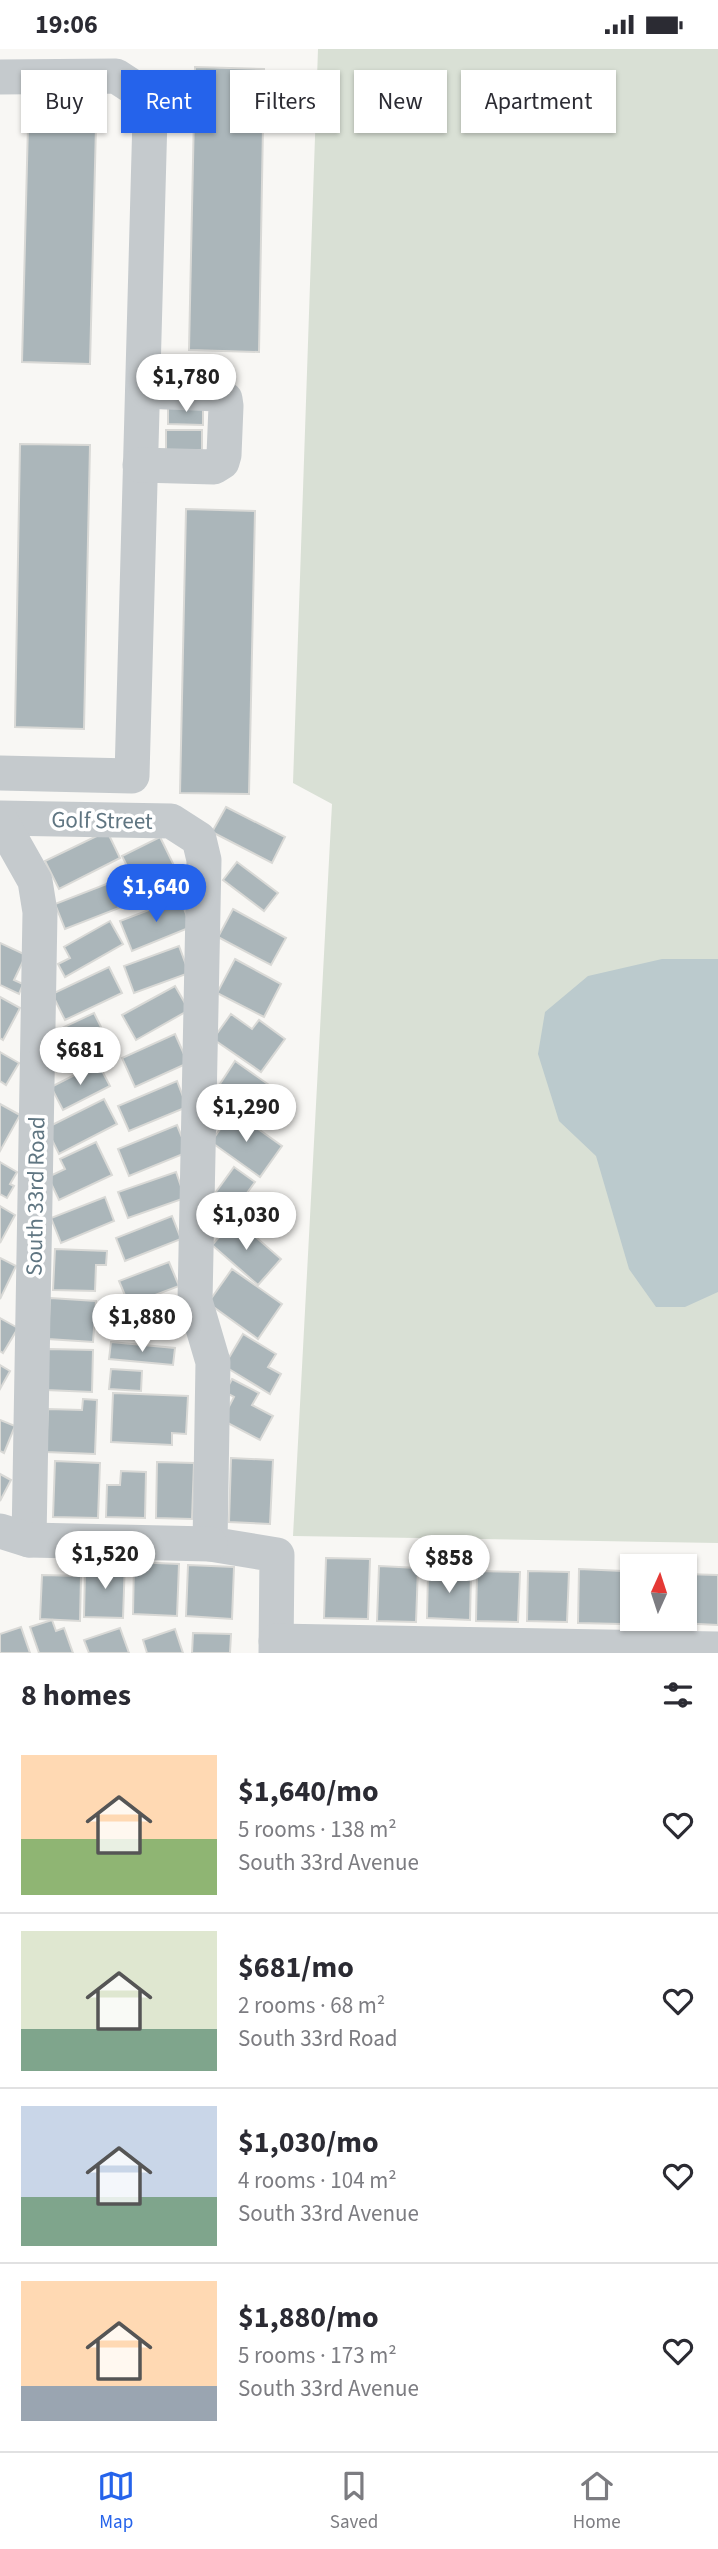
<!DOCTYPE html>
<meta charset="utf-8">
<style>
:root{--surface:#fff;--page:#f7f7f7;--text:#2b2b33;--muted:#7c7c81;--line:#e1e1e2;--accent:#2563eb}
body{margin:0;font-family:"Source Sans 3",sans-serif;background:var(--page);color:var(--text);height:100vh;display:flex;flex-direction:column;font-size:26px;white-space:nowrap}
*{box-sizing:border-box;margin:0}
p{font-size:23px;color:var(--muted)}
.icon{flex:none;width:38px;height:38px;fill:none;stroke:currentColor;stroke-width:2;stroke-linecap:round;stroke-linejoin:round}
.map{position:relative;height:1604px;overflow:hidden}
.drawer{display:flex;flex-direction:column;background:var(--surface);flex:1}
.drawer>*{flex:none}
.hud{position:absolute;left:21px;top:21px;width:677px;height:63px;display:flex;gap:14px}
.needle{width:46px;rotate:3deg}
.buttons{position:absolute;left:620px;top:1505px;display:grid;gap:14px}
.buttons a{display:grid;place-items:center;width:77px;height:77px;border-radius:0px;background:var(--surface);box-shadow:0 2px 5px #0004;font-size:35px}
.price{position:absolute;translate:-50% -60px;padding:0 16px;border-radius:24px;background:#fff;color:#222;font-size:23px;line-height:46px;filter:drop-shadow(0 2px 4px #0008)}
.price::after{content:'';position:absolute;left:50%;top:42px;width:21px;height:16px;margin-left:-10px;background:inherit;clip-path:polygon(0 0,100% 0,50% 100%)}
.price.selected{background:var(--accent);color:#fff}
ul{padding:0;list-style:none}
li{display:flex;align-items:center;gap:21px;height:175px;padding:0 21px}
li+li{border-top:2px solid var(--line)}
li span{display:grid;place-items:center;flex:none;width:196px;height:140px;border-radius:0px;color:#555}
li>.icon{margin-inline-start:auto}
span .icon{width:84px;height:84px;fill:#fffc;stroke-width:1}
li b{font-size:30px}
h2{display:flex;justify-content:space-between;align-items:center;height:84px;padding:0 21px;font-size:30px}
.chip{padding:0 24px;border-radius:0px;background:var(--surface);box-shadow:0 2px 5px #0004;font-size:24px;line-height:63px}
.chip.selected{background:var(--accent);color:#fff}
.status{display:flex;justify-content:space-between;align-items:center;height:49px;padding:0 35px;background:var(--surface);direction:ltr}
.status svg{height:19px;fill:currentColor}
.tabs{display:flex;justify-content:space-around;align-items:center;height:98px;border-top:2px solid var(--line);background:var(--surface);font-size:19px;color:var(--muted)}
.tabs a{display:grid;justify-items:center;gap:4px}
.tabs .selected{color:var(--accent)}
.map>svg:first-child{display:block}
.green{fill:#d9e0d5}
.water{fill:#bbcacd}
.building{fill:#abb6ba;stroke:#d9d9d6;stroke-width:2}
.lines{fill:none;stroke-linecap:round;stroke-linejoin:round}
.minor{stroke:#c5cacd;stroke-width:35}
.labels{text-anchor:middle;stroke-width:7;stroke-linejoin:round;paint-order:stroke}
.street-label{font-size:23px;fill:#607682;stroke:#fff}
</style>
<div class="status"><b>19:06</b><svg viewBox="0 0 49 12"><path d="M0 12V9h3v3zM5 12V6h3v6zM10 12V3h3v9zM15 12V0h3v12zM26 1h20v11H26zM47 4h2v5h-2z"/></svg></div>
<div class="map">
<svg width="718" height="1604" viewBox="0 0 718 1604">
<rect width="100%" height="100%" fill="#f8f7f4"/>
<polygon class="green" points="318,0 718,0 718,1494 293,1487 332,755 293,734"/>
<polygon class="water" points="662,910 718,910 718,1243 685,1258 656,1258 629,1220 596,1107 559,1072 538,1005 545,963 588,927"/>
<g class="building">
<polygon points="195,18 264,20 259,303 189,301"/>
<polygon points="28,75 96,77 90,315 22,313"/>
<polygon points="168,354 203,355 203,376 168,375"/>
<rect x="166" y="381" width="36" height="20"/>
<polygon points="20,395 90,396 84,680 15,678"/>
<polygon points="186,460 255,462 249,745 180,744"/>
<polygon points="226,758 285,788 272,814 212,783"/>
<polygon points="107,782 120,809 59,840 45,812"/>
<polygon points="160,788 184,837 146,855 122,807"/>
<polygon points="237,813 278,844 264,862 223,831"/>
<polygon points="109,834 119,859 65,880 55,855"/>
<polygon points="180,849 191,878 132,902 120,872"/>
<polygon points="233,860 286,889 271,916 218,888"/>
<polygon points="110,872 123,895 65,928 58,915 70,909 64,898"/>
<polygon points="0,894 26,906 14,931 23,935 19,945 0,936"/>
<polygon points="179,897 189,924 134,944 124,917"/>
<polygon points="235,910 281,935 264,968 217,944"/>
<polygon points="109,918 122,944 65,971 52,945"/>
<polygon points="175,937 189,961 136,991 122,966"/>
<polygon points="0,948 20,959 3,991 0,989"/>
<polygon points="94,964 109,994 62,1017 47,986"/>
<polygon points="231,965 252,980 259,971 285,990 261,1023 213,990"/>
<polygon points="175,985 188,1014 135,1038 122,1009"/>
<polygon points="0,1003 19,1014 6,1036 0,1032"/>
<polygon points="235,1012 279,1043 259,1071 216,1041"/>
<polygon points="98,1014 110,1037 63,1061 51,1038"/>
<polygon points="177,1032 187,1058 129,1082 118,1057"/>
<polygon points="104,1050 117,1075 59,1105 46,1079"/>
<polygon points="0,1055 20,1066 0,1102"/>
<polygon points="233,1062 282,1097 260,1128 211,1093"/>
<polygon points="177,1076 188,1103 129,1127 118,1100"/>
<polygon points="96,1093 112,1126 59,1151 48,1128 65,1120 60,1110"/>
<polygon points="0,1113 17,1123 10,1135 14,1137 7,1149 0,1145"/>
<polygon points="234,1118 255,1133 239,1155 265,1173 259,1181 213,1147"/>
<polygon points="176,1123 185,1149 128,1169 118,1143"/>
<polygon points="105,1148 114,1172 61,1194 51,1169"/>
<polygon points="0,1157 15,1166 0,1194"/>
<polygon points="172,1167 181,1190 125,1212 116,1189"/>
<polygon points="235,1170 281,1210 258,1236 212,1196"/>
<polygon points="55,1200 107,1202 106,1216 96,1216 95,1242 53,1241"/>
<polygon points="0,1209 16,1217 0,1250"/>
<polygon points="169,1213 179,1237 129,1256 119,1232"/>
<polygon points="232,1220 282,1255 258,1290 208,1254"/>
<polygon points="50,1249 96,1252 93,1293 48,1290"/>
<polygon points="156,1257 179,1259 177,1289 112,1284 114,1264 155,1267"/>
<polygon points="0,1269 18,1279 3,1304 0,1302"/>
<polygon points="243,1285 276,1305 268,1318 281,1325 270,1345 224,1317"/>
<polygon points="111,1293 175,1299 173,1316 109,1310"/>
<polygon points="48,1300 93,1301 92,1343 46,1341"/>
<polygon points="0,1316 10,1322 0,1340"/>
<polygon points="111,1320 142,1322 141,1342 109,1340"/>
<polygon points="232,1330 259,1344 252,1356 273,1367 260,1391 222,1371 234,1348 225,1343"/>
<polygon points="113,1344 188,1347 186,1385 172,1384 172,1396 111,1393"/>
<polygon points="83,1350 97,1351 95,1405 46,1403 48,1360 82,1361"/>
<polygon points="0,1371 15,1377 4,1404 0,1402"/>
<polygon points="231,1409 273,1411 270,1475 229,1473"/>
<polygon points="55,1412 100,1414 98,1469 53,1468"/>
<polygon points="157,1413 194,1414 192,1470 156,1469"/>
<polygon points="121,1422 146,1423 145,1469 106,1468 107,1436 120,1436"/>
<polygon points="0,1425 11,1431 0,1452"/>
<polygon points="326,1509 370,1510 368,1570 324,1569"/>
<polygon points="100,1511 125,1512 123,1569 84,1568 85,1522 100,1522"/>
<polygon points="134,1513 179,1515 177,1567 133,1565"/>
<polygon points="188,1516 234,1518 232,1570 186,1567"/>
<polygon points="379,1517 418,1519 416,1573 377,1572"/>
<polygon points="579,1520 623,1522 621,1575 578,1574"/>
<polygon points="428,1522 471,1523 470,1571 427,1569"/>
<polygon points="477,1522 520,1523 518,1573 476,1572"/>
<polygon points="528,1522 569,1523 567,1573 527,1572"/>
<polygon points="629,1525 632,1525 632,1570 669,1570 669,1573 627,1572"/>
<polygon points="684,1525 718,1526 718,1576 679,1574 679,1570 684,1570"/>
<polygon points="42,1526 81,1527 80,1572 40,1570"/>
<polygon points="52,1571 56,1582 64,1579 73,1604 39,1604 30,1578"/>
<polygon points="21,1578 30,1604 0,1604 0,1585"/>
<polygon points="120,1579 129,1604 89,1604 84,1591"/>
<polygon points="175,1580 183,1604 147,1604 143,1591"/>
<polygon points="193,1584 231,1585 230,1604 192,1604"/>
</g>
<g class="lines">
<g class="minor">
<polyline points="0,28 116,27 136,40 150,68 132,727 0,724"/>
<polyline points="140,416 214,418 222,413 224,406 226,357 225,350 218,345 143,342"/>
<polyline points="0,769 171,772 199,790 204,811 195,1252 213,1313 210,1495 277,1506 276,1604"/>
<polyline points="0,770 35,832 40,863 29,1491"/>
<polyline points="0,1482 29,1491 210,1495"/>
<polyline points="276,1592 718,1600"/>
</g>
</g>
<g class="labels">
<g class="street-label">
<text transform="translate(102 771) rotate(1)" y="8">Golf Street</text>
<text transform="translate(35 1147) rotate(-89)" y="8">South 33rd Road</text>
</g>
</g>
</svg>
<div class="buttons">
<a><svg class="needle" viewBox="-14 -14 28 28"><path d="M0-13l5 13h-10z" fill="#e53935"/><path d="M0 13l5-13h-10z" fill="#7c7c81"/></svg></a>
</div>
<b class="price" style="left:186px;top:365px">$1,780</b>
<b class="price selected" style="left:156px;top:875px">$1,640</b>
<b class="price" style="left:80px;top:1038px">$681</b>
<b class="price" style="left:246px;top:1095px">$1,290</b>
<b class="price" style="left:246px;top:1203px">$1,030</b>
<b class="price" style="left:142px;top:1305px">$1,880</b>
<b class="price" style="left:105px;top:1542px">$1,520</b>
<b class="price" style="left:449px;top:1546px">$858</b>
<div class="hud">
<a class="chip">Buy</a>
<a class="chip selected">Rent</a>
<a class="chip">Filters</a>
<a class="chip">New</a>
<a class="chip">Apartment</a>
</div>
</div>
<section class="drawer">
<h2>8 homes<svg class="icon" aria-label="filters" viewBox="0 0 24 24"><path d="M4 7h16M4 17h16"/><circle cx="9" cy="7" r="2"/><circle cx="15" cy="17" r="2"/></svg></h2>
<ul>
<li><span style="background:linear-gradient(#ffd9b3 60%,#8fb573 0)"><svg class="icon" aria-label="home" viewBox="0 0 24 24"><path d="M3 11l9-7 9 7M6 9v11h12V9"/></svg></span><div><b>$1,640/mo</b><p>5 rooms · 138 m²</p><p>South 33rd Avenue</p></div><svg class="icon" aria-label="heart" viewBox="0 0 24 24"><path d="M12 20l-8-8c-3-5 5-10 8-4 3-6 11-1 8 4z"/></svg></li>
<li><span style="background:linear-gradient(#dfe7d0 70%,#7fa58c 0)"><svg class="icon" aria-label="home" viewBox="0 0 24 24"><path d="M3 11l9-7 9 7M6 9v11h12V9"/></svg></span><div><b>$681/mo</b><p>2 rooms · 68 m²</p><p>South 33rd Road</p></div><svg class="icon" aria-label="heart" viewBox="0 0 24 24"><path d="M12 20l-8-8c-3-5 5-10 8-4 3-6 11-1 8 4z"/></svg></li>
<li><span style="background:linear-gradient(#c9d6e8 65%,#7fa58c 0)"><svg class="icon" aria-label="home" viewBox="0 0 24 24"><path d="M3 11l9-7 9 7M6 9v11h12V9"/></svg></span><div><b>$1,030/mo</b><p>4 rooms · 104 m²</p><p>South 33rd Avenue</p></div><svg class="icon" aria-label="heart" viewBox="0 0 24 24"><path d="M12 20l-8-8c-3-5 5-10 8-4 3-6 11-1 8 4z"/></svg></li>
<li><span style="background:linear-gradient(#ffd9b3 75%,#9aa5b1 0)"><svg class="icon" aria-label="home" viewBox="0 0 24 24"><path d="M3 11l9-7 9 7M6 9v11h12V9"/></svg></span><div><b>$1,880/mo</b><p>5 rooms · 173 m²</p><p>South 33rd Avenue</p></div><svg class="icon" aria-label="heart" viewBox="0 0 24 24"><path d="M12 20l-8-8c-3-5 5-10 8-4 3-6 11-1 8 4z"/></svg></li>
</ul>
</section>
<nav class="tabs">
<a class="selected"><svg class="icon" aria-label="map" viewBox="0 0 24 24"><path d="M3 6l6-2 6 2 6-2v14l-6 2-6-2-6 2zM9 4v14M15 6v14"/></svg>Map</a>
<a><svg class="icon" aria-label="saved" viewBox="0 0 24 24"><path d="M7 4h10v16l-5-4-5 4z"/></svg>Saved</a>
<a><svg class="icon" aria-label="home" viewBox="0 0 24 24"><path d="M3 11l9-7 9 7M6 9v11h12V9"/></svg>Home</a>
</nav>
